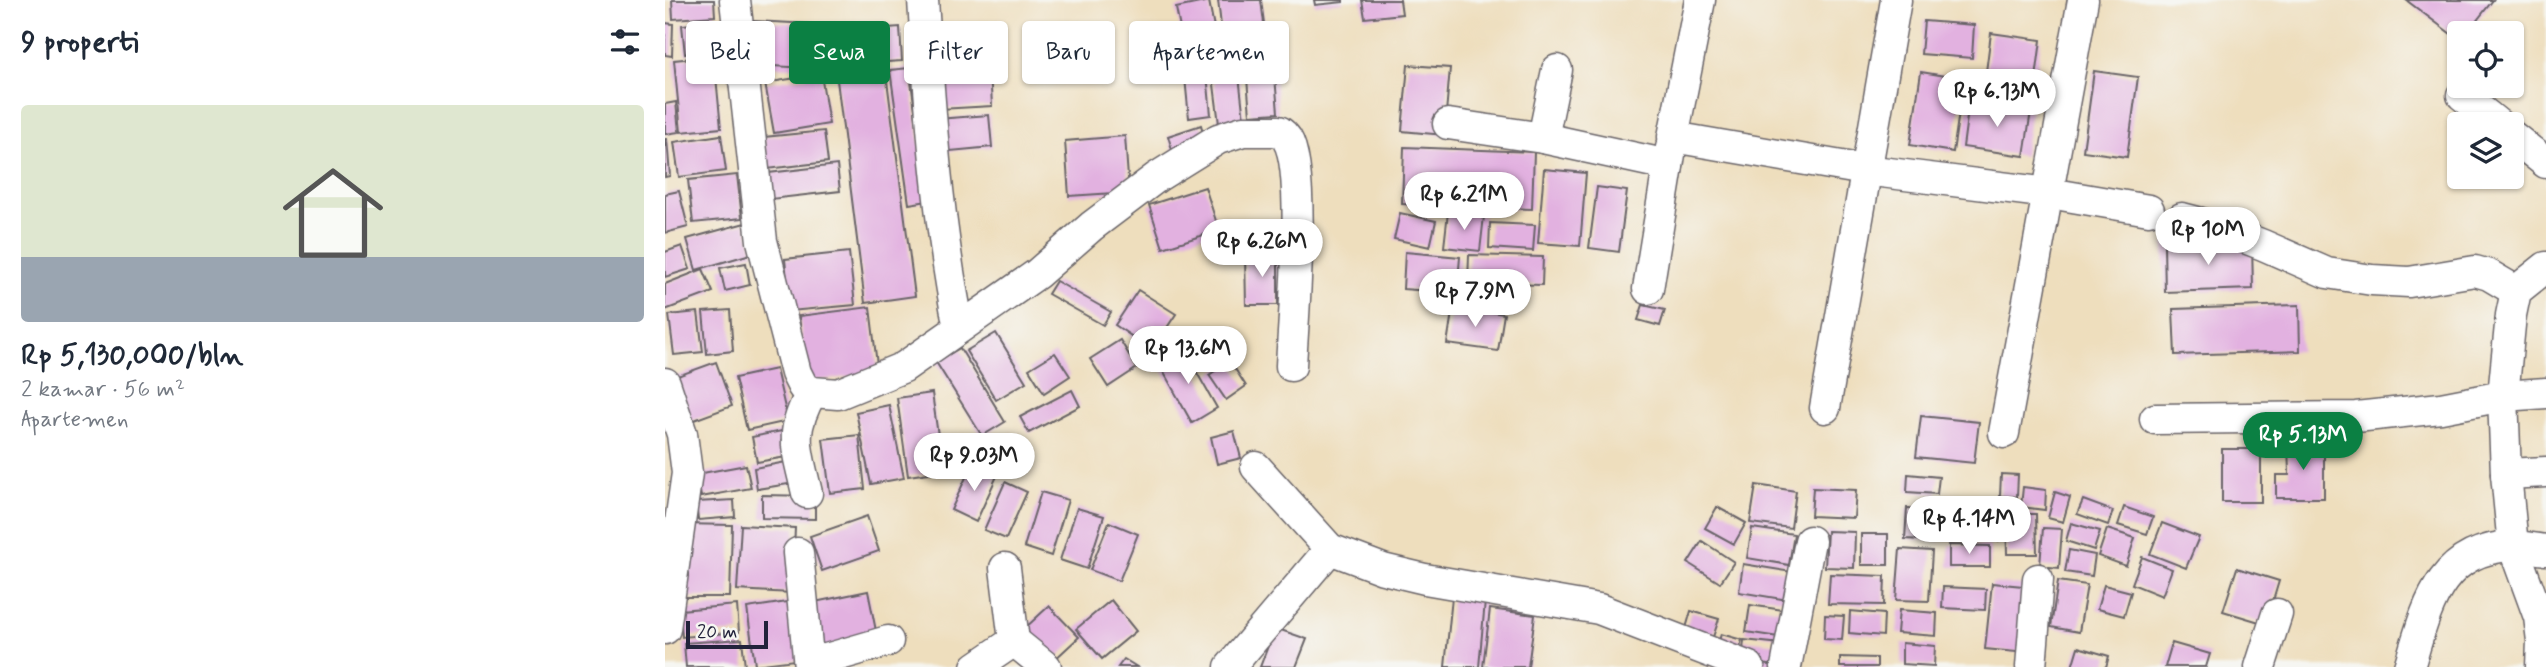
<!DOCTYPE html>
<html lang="id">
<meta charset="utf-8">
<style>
:root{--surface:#fff;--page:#f6f6f7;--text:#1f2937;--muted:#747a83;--line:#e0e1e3;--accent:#0b8043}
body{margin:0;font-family:Mynerve,sans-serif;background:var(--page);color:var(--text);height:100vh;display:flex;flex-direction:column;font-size:26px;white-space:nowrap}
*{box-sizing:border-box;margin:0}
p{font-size:23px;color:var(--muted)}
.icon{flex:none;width:38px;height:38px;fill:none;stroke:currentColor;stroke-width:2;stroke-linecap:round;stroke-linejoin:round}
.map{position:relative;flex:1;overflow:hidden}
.sheet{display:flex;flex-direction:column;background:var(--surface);width:665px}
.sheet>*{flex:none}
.guide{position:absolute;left:21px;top:21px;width:665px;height:63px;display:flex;gap:14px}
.controls{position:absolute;left:1782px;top:21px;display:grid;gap:14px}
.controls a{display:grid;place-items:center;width:77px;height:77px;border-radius:7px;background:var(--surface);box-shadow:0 2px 5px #0004;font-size:35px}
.scale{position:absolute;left:21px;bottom:18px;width:82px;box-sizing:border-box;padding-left:7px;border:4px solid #22223b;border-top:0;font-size:19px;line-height:24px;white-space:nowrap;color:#22223b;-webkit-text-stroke:5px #f6f6f2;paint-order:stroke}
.price{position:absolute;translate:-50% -60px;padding:0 16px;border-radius:24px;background:#fff;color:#222;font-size:23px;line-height:46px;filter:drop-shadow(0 2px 4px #0008)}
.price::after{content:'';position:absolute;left:50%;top:42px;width:21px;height:16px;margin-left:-10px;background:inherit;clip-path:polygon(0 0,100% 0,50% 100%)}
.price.current{background:var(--accent);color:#fff}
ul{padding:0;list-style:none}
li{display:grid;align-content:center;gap:14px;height:371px;padding:0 21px}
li+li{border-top:2px solid var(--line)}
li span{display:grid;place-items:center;height:217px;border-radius:7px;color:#555}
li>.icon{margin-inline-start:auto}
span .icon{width:126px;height:126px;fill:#fffc;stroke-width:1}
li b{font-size:30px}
h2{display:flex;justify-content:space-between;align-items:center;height:84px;padding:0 21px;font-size:30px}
.tag{padding:0 24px;border-radius:7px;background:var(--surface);box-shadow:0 2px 5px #0004;font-size:24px;line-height:63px}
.tag.current{background:var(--accent);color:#fff}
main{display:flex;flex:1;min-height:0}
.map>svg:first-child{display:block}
.building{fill:#e2b1e0}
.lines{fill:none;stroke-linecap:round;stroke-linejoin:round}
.minor-casing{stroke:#696468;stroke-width:33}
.minor{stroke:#fff;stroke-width:30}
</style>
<main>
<section class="sheet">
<h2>9 properti<svg class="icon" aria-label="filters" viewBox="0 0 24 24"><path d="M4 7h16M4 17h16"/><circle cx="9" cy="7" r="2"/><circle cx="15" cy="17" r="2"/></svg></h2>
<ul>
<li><span style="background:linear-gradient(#dfe7d0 70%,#9aa5b1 0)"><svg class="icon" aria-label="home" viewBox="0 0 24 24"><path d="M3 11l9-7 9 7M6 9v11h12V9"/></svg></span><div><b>Rp 5,130,000/bln</b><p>2 kamar · 56 m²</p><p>Apartemen</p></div></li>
</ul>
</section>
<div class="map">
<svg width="1881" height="667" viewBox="0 0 1881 667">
<rect width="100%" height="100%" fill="#f6f6f2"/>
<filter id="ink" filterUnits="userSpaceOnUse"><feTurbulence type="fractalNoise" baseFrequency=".0143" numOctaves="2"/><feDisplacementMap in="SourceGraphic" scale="14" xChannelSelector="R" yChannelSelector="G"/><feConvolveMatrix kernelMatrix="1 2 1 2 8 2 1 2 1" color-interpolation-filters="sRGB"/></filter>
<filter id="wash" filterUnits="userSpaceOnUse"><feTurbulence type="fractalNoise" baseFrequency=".00686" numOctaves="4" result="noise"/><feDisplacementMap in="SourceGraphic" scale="28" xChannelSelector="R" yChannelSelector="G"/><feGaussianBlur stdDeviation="1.57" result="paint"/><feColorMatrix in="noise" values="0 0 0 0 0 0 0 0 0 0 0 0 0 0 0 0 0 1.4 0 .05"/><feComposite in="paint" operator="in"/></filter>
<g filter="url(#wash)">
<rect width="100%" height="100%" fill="#eedebd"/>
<g id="blocks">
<g class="building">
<polygon points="7,0 49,0 50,16 8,19"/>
<polygon points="553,0 596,0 602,46 559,51"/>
<polygon points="649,0 678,0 678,2 650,5"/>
<polygon points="697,0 735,0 737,14 700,18"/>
<polygon points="1741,0 1828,0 1802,33 1794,33 1794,40"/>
<polygon points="544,1 551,38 518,44 511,8"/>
<polygon points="49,21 53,49 20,54 17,25"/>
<polygon points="89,21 146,24 143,68 87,65"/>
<polygon points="1259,21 1309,25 1307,58 1256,54"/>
<polygon points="0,23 8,24 7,56 0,55"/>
<polygon points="235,27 237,61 156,66 154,33"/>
<polygon points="1326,33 1376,40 1368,101 1318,95"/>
<polygon points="539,44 546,115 524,118 517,47"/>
<polygon points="608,51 613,113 585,115 580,54"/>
<polygon points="49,56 56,128 16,132 9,60"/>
<polygon points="572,58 580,129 555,132 546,61"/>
<polygon points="220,65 250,296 200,303 171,72"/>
<polygon points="743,65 785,68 779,135 737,131"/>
<polygon points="244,68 263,201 244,204 225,70"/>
<polygon points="325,70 327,106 275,109 272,74"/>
<polygon points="1429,71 1473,77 1462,157 1418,151"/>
<polygon points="1256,72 1299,79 1288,152 1245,145"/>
<polygon points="156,74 164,124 109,133 100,83"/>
<polygon points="11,102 14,132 0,134 0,104"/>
<polygon points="1304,102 1366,111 1359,156 1298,147"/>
<polygon points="324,115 327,147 275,152 272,119"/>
<polygon points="536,125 541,142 508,153 503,136"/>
<polygon points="159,131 163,162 102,169 99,137"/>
<polygon points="56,135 61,171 14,177 9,142"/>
<polygon points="460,136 464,192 404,196 400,141"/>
<polygon points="0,139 2,139 5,176 0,177"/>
<polygon points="739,147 869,152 867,209 737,204"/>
<polygon points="172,165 175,191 97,200 95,174"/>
<polygon points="879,169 921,173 915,246 873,243"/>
<polygon points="72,175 77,218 28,223 23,180"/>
<polygon points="540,187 554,230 498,248 484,205"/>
<polygon points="932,187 962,191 954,252 924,248"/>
<polygon points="14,191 23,227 0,233 0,194"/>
<polygon points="783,212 819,216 815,251 779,247"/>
<polygon points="735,213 771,221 765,247 729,239"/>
<polygon points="80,223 89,253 31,270 22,239"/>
<polygon points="825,223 870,225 868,251 824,248"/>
<polygon points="1587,242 1588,289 1500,292 1499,244"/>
<polygon points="17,246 25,269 0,277 0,252"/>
<polygon points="184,252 190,305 125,311 120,259"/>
<polygon points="740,252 795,257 792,293 738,289"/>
<polygon points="613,253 613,305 581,305 580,254"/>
<polygon points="804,255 878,257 877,285 803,283"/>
<polygon points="81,263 85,285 60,291 55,268"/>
<polygon points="38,269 48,292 0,310 0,284"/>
<polygon points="391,281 446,312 438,325 383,294"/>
<polygon points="473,290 511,314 487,350 450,325"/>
<polygon points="978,305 1000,310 995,326 973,320"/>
<polygon points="1634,305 1635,351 1510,355 1508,309"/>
<polygon points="788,306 839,314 833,351 782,344"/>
<polygon points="205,307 213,373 142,382 134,316"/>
<polygon points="65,310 68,351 42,354 38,312"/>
<polygon points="33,312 38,352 9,355 4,315"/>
<polygon points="331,333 361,382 331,400 301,351"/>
<polygon points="455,340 472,368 443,387 425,359"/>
<polygon points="295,348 340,422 317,436 271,362"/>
<polygon points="519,350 552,408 527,423 494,364"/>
<polygon points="390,353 405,376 379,393 364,369"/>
<polygon points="565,361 581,386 561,400 544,375"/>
<polygon points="51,362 67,406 21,423 4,379"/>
<polygon points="111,369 123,421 82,430 70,378"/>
<polygon points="407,390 415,406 364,433 355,417"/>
<polygon points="267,393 278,471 243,476 232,398"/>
<polygon points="224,405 239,478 206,484 191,412"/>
<polygon points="1256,416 1314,422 1309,463 1251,457"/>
<polygon points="122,430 127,456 92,462 87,437"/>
<polygon points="569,431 576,458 552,464 546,437"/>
<polygon points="194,435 200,489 165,493 158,439"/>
<polygon points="1623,441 1659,441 1659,498 1611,498 1611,475 1624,475"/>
<rect x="1557" y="449" width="39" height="53"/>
<polygon points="132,460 136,482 92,489 89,468"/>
<polygon points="307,464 332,476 311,522 286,510"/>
<polygon points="81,465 86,488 36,497 32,474"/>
<polygon points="1243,474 1274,477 1272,494 1242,492"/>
<polygon points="1336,474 1353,475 1352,497 1335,496"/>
<polygon points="340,482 362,492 341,539 319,530"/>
<polygon points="1091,485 1131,491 1126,528 1085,523"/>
<polygon points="1358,487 1381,490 1380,510 1356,507"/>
<polygon points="1148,488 1191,490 1189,518 1146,516"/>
<polygon points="376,492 403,500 386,556 359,547"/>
<polygon points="1390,492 1405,497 1398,522 1383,518"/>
<polygon points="97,495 150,496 150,519 97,518"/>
<polygon points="1296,499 1333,502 1332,515 1295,512"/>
<polygon points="69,500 70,517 33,520 31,502"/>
<polygon points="1418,500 1448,511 1443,525 1412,514"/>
<polygon points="1052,507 1081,523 1069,544 1040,528"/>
<polygon points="1459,507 1488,517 1482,534 1453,525"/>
<polygon points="412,508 439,516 422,569 395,560"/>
<polygon points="1242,508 1277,510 1275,541 1240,539"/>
<polygon points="1341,514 1371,514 1372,554 1342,554"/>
<polygon points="202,516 214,551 157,571 145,536"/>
<polygon points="1299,519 1334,522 1333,541 1298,538"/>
<polygon points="444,522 473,534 454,581 425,570"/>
<polygon points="1406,523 1435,531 1429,550 1401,541"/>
<polygon points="1497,523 1534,537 1521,568 1485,554"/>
<polygon points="17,524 67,525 65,597 15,597"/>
<polygon points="76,525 130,528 127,593 72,590"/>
<polygon points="1087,528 1129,534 1124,565 1082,558"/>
<polygon points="1378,528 1397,529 1394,568 1375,566"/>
<polygon points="1442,529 1470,538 1461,566 1433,556"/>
<polygon points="1162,531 1190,532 1189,568 1160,567"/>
<rect x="1196" y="534" width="27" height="31"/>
<polygon points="1037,541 1069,562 1055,583 1023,563"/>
<polygon points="1284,545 1325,546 1325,567 1284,567"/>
<polygon points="1235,549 1267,551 1264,601 1231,600"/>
<polygon points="1404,550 1430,555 1427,576 1400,572"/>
<polygon points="1477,557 1507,569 1497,596 1467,584"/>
<polygon points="1078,564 1127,572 1123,600 1074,592"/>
<polygon points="1572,568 1614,581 1601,624 1558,611"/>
<polygon points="1165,574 1220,576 1219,605 1163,604"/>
<polygon points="1393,581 1422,585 1414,632 1386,627"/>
<polygon points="1327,583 1368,587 1362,653 1320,649"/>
<polygon points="1439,585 1466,592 1459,616 1432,609"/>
<polygon points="1278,587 1321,589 1320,610 1277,608"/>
<polygon points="203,591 213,641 150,654 140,604"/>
<polygon points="787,597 820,601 814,667 780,667"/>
<polygon points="446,600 471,631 437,659 411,629"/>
<polygon points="129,601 138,659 90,665 82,608"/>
<polygon points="72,605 74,632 17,637 15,610"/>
<polygon points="1085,605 1124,611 1120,638 1081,632"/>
<polygon points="384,606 414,637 388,661 358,630"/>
<polygon points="825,609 870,615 863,667 818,667"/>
<polygon points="1234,610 1272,613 1271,636 1232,633"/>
<polygon points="1026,611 1054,619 1046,643 1019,635"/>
<polygon points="1185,611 1219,614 1218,636 1184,633"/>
<polygon points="1160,615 1179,616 1177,640 1159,639"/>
<polygon points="610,628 642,639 631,667 595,667"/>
<polygon points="1056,634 1077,640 1072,657 1051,651"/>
<polygon points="77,639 80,667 21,667 19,643"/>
<polygon points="1079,640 1116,644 1113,666 1077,662"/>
<polygon points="1237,643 1270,646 1269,666 1237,664"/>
<polygon points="1507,643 1545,654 1541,667 1500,667"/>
<polygon points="1413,647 1444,656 1441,667 1407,667"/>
<polygon points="1175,657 1212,658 1212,667 1175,667"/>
<polygon points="459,659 472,667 453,667"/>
</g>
</g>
</g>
<g filter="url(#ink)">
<use href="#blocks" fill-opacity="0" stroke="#696468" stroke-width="2"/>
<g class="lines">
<g class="minor-casing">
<g id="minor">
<path d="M70 0 97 241 131 373 138 387 147 392 173 394 239 367 372 274 427 226 492 177 553 139 578 131H614C617 133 620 136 622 139 642 171 628 322 626 366"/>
<path d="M258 0C265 111 272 218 294 328"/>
<polyline points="1035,0 1008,137 1200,170 1384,193 1484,210"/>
<polyline points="1797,95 1833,124"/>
<polyline points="783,124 878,138 1003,165"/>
<polyline points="1846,135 1881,163"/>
<polyline points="878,138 892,70"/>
<polyline points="1517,218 1552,227 1598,245 1662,273 1707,280 1744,282 1810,271 1824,275 1851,291"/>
<polyline points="983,289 1006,148"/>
<polyline points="0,383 17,434 22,473 0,629"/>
<polyline points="1160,408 1231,0"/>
<polyline points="1490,419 1691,417 1776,408 1838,396 1881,393"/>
<polyline points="1339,433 1418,0"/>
<polyline points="591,467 665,549 718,569 760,579 934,609 1084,667"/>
<polyline points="1841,474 1881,472"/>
<path d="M142 493C132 449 123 434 147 392"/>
<polyline points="133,553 144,667"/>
<polyline points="349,641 381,667"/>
<polyline points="144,664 223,641"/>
<polyline points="311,667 349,641 340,568"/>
<polyline points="565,667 665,549"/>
<polyline points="1121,667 1145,541"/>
<polyline points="1366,667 1373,579"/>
<polyline points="1595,667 1612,614"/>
<path d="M1744 667C1762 608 1773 549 1848 546 1859 546 1871 549 1881 550"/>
<polyline points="1876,667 1877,641 1874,617 1848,546 1841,474 1838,396 1846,315 1851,291 1881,267"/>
</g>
</g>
<use href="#minor" class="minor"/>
</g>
</g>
</svg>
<div class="controls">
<a><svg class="icon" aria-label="locate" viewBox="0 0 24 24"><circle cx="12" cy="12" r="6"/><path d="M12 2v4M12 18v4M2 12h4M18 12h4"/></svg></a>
<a><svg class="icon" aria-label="layers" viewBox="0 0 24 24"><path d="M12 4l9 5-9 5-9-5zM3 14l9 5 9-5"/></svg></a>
</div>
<div class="scale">20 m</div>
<b class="price" style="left:1332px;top:129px">Rp 6.13M</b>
<b class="price" style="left:799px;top:232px">Rp 6.21M</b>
<b class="price" style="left:1543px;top:267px">Rp 10M</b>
<b class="price" style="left:597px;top:279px">Rp 6.26M</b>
<b class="price" style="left:810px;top:329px">Rp 7.9M</b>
<b class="price" style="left:523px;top:386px">Rp 13.6M</b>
<b class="price current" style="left:1638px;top:472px">Rp 5.13M</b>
<b class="price" style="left:309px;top:493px">Rp 9.03M</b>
<b class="price" style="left:1304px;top:556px">Rp 4.14M</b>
<div class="guide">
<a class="tag">Beli</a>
<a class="tag current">Sewa</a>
<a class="tag">Filter</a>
<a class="tag">Baru</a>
<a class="tag">Apartemen</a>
</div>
</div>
</main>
